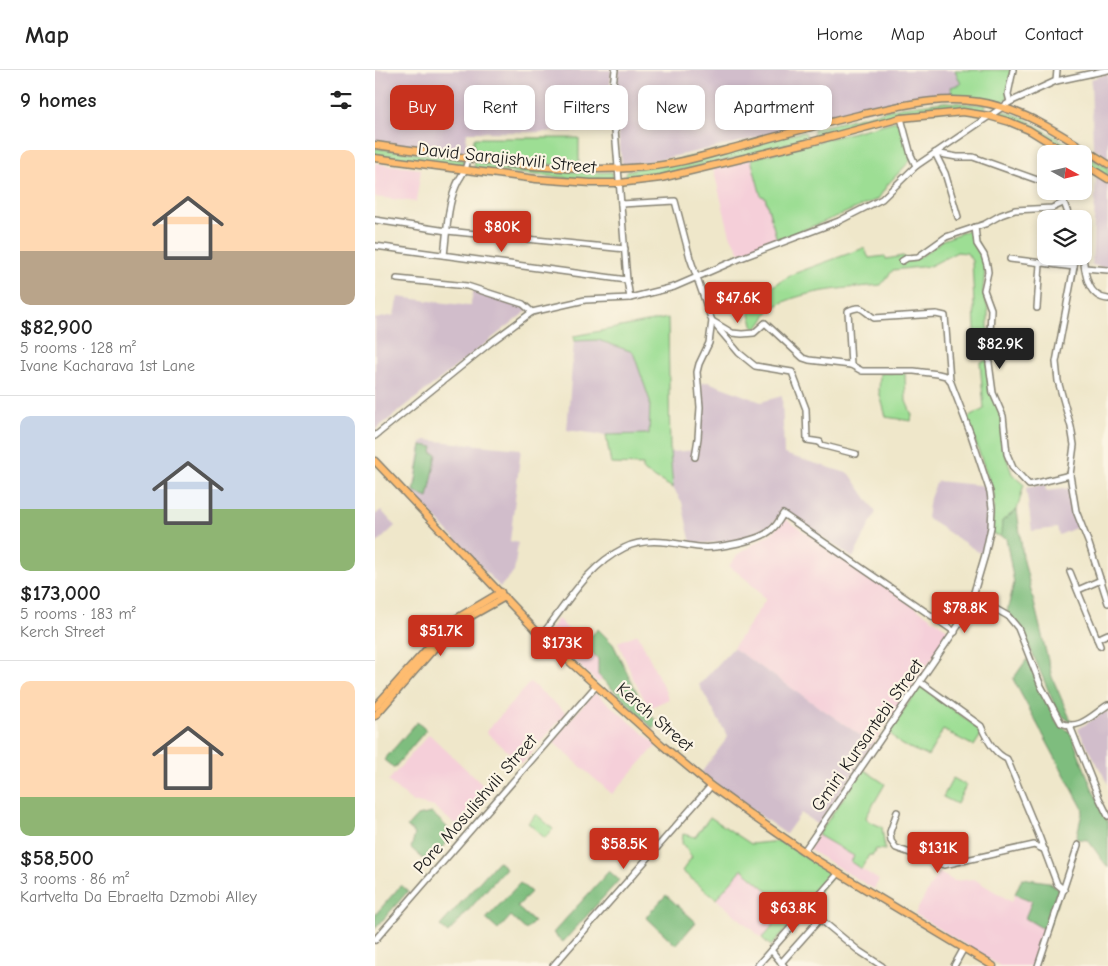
<!DOCTYPE html>
<meta charset="utf-8">
<style>
:root{--surface:#fff;--page:#f2f2f2;--text:#222;--muted:#767676;--line:#e0e0e0;--accent:#c8321e}
body{margin:0;font-family:"Comic Neue",sans-serif;background:var(--page);color:var(--text);height:100vh;display:flex;flex-direction:column;font-size:19px;white-space:nowrap}
*{box-sizing:border-box;margin:0}
p{font-size:16px;color:var(--muted)}
.icon{flex:none;width:28px;height:28px;fill:none;stroke:currentColor;stroke-width:2;stroke-linecap:round;stroke-linejoin:round}
.map{position:relative;flex:1;overflow:hidden}
.panel{display:flex;flex-direction:column;background:var(--surface);width:375px}
.panel>*{flex:none}
.guide{position:absolute;left:15px;top:15px;width:475px;height:45px;display:flex;gap:10px}
.needle{width:32px;rotate:98deg}
.controls{position:absolute;left:662px;top:75px;display:grid;gap:10px}
.controls a{display:grid;place-items:center;width:55px;height:55px;border-radius:10px;background:var(--surface);box-shadow:0 2px 8px #0003;font-size:25px}
.price{position:absolute;translate:-50% -42px;padding:0 11px;border-radius:5px;background:var(--accent);color:#fff;font-size:16px;line-height:32px;filter:drop-shadow(0 1px 2px #0008)}
.price::after{content:'';position:absolute;left:50%;top:30px;width:15px;height:11px;margin-left:-8px;background:inherit;clip-path:polygon(0 0,100% 0,50% 100%)}
.price.on{background:#222;color:#fff}
ul{padding:0;list-style:none}
li{display:grid;align-content:center;gap:10px;height:265px;padding:0 20px}
li+li{border-top:1px solid var(--line)}
li span{display:grid;place-items:center;height:155px;border-radius:10px;color:#555}
li>.icon{margin-inline-start:auto}
span .icon{width:90px;height:90px;fill:#fffc;stroke-width:1}
li b{font-size:21px}
h2{display:flex;justify-content:space-between;align-items:center;height:60px;padding:0 20px;font-size:21px}
.tag{padding:0 18px;border-radius:10px;background:var(--surface);box-shadow:0 2px 8px #0003;font-size:18px;line-height:45px}
.tag.on{background:var(--accent);color:#fff}
header{display:flex;align-items:center;gap:30px;box-sizing:border-box;height:70px;padding:0 25px;background:var(--surface);border-bottom:1px solid var(--line)}
header strong{font-size:24px}
nav{display:flex;gap:28px;margin-inline-start:auto;font-size:18px}
main{display:flex;flex:1;min-height:0}
.map>svg:first-child{display:block}
.built{fill:#f5cfd9}
.industrial{fill:#d1bdcb}
.green{fill:#9dde94;stroke:#5c7d58}
.forest{fill:#7ebd7e;stroke:#4d6c4d}
.lines{fill:none;stroke-linecap:round;stroke-linejoin:round}
.minor-casing{stroke:#868273;stroke-width:8}
.major-casing{stroke:#868273;stroke-width:9}
.minor{stroke:#fff;stroke-width:5}
.major{stroke:#febc70;stroke-width:6}
.labels{text-anchor:middle;stroke-width:4.5;stroke-linejoin:round;paint-order:stroke}
.street-label{font-size:18px;fill:#1c1c1c;stroke:#fcf5e5}
</style>
<header>
<strong>Map</strong>
<nav><a>Home</a><a>Map</a><a>About</a><a>Contact</a></nav>
</header>
<main>
<section class="panel">
<h2>9 homes<svg class="icon" aria-label="filters" viewBox="0 0 24 24"><path d="M4 7h16M4 17h16"/><circle cx="9" cy="7" r="2"/><circle cx="15" cy="17" r="2"/></svg></h2>
<ul>
<li><span style="background:linear-gradient(#ffd9b3 65%,#b9a48a 0)"><svg class="icon" aria-label="home" viewBox="0 0 24 24"><path d="M3 11l9-7 9 7M6 9v11h12V9"/></svg></span><div><b>$82,900</b><p>5 rooms · 128 m²</p><p>Ivane Kacharava 1st Lane</p></div></li>
<li><span style="background:linear-gradient(#c9d6e8 60%,#8fb573 0)"><svg class="icon" aria-label="home" viewBox="0 0 24 24"><path d="M3 11l9-7 9 7M6 9v11h12V9"/></svg></span><div><b>$173,000</b><p>5 rooms · 183 m²</p><p>Kerch Street</p></div></li>
<li><span style="background:linear-gradient(#ffd9b3 75%,#8fb573 0)"><svg class="icon" aria-label="home" viewBox="0 0 24 24"><path d="M3 11l9-7 9 7M6 9v11h12V9"/></svg></span><div><b>$58,500</b><p>3 rooms · 86 m²</p><p>Kartvelta Da Ebraelta Dzmobi Alley</p></div></li>
</ul>
</section>
<div class="map">
<svg width="733" height="896" viewBox="0 0 733 896">
<rect width="100%" height="100%" fill="#fcf5e5"/>
<filter id="ink" filterUnits="userSpaceOnUse"><feTurbulence type="fractalNoise" baseFrequency=".02" numOctaves="2"/><feDisplacementMap in="SourceGraphic" scale="10" xChannelSelector="R" yChannelSelector="G"/><feConvolveMatrix kernelMatrix="1 2 1 2 8 2 1 2 1" color-interpolation-filters="sRGB"/></filter>
<filter id="wash" filterUnits="userSpaceOnUse"><feTurbulence type="fractalNoise" baseFrequency=".0096" numOctaves="4" result="noise"/><feDisplacementMap in="SourceGraphic" scale="20" xChannelSelector="R" yChannelSelector="G"/><feGaussianBlur stdDeviation="1.12" result="paint"/><feColorMatrix in="noise" values="0 0 0 0 0 0 0 0 0 0 0 0 0 0 0 0 0 1.4 0 .05"/><feComposite in="paint" operator="in"/></filter>
<g filter="url(#wash)">
<rect width="100%" height="100%" fill="#efe7ca"/>
<g class="built">
<polygon points="376,89 386,125 390,127 402,170 366,184 355,165 338,98"/>
<polygon points="0,93 46,99 41,132 0,127"/>
<polygon points="409,448 571,558 573,561 572,567 498,674 358,578 391,529 372,510 354,496 363,484 399,461"/>
<polygon points="183,549 223,589 223,605 227,609 223,613 171,565"/>
<polygon points="263,564 294,629 274,638 258,608 243,572"/>
<polygon points="155,612 191,643 147,694 111,662"/>
<polygon points="221,623 282,675 237,724 177,671 218,624"/>
<polygon points="54,664 117,724 87,760 59,737 38,732 13,711"/>
<polygon points="443,765 479,786 476,792 504,810 499,819 433,779"/>
<polygon points="367,799 413,838 387,868 341,829"/>
<polygon points="563,802 579,811 599,809 637,832 640,824 657,831 672,861 660,896 625,896 540,844"/>
</g>
<g class="industrial">
<polygon points="0,0 237,0 234,23 238,62 92,62 90,83 0,71"/>
<polygon points="243,0 580,0 586,14 578,27 533,31 348,76 272,92 247,95 241,48 240,22"/>
<polygon points="733,4 733,88 718,78 716,9"/>
<polygon points="721,105 733,111 733,199 717,195"/>
<polygon points="99,219 144,233 153,240 0,360 0,249 19,245 23,227 95,236"/>
<polygon points="223,270 258,282 275,331 274,364 231,365 192,360 199,271"/>
<polygon points="333,312 386,332 407,326 409,384 475,404 501,442 478,488 409,440 394,458 382,465 363,471 316,474 307,432 298,418 295,382 323,380 327,341 326,313"/>
<polygon points="50,370 146,379 135,471 143,473 139,502 125,517 38,424 46,373"/>
<polygon points="562,411 613,416 615,431 614,457 608,485 552,448 555,428"/>
<polygon points="670,414 671,421 696,418 703,457 684,465 682,458 657,461 651,418"/>
<polygon points="6,440 20,456 0,475 0,445"/>
<polygon points="358,578 498,674 443,755 426,743 411,764 326,703 353,667 324,615"/>
<polygon points="733,640 733,714 703,659"/>
</g>
<g class="green">
<polygon points="580,0 636,0 632,29 624,33 587,27 578,27 575,17 586,14"/>
<path d="M570 32 611 35 609 41C566 35 528 44 487 54 472 58 454 66 439 66V59L526 37Z"/>
<polygon points="626,40 647,47 733,98 733,107 709,92 709,84 696,84 642,52 625,46"/>
<polygon points="525,50 536,90 513,114 503,129 446,153 402,170 390,127 386,126 376,89"/>
<polygon points="428,62 431,63 431,69 351,90 297,102 250,107 251,101"/>
<polygon points="99,68 204,68 204,98 99,85"/>
<polygon points="0,78 89,90 88,95 63,94 0,86"/>
<polygon points="100,91 211,103 236,102 238,103 238,108 212,110 99,99"/>
<path d="M596 159 608 186 610 200 608 221 613 239V277L601 279 597 191 592 183 582 182 555 196 518 200 506 215C474 218 421 220 395 240 390 244 390 251 382 258L379 257 371 232 418 204 489 178 494 188 510 186 511 189 528 186 533 190 544 188 568 170Z"/>
<polygon points="293,248 295,382 298,418 268,401 268,395 236,394 231,365 274,364 275,331 258,282 223,270 199,271 199,266"/>
<polygon points="613,290 614,321 626,344 629,380 637,404 649,414 642,440 627,451 626,466 617,464 619,425 592,348 609,339 605,292"/>
<polygon points="505,303 530,303 531,331 537,345 536,351 511,347 504,321"/>
<polygon points="545,616 547,617 606,660 607,663 599,676 568,660 553,686 525,674 514,662"/>
<polygon points="488,699 510,714 491,747 493,751 507,757 510,780 501,779 498,785 494,785 486,799 476,792 479,786 443,765"/>
<polygon points="578,708 591,715 582,734 568,727"/>
<polygon points="161,744 178,759 170,768 153,753"/>
<polygon points="335,747 376,774 405,771 456,803 455,809 396,876 387,868 413,838 367,799 341,829 307,801 317,787 307,773 308,764 320,767"/>
</g>
<g class="forest">
<polygon points="47,375 58,377 57,383 62,384 53,428 39,422"/>
<polygon points="642,440 648,487 677,607 697,653 683,643 646,557 632,542 639,513 631,468 626,466 627,451"/>
<polygon points="223,559 238,574 269,637 283,653 278,659 223,605 223,589 209,573"/>
<polygon points="652,589 682,653 695,662 717,718 733,753 733,798 713,770 701,769 708,739 638,609"/>
<polygon points="42,652 51,660 19,698 9,690"/>
<polygon points="57,743 72,757 73,770 54,794 36,778 40,764 32,757 42,746"/>
<polygon points="123,791 131,798 73,863 65,856"/>
<polygon points="234,801 244,810 188,872 178,863"/>
<polygon points="647,808 673,812 687,820 672,861 650,848 657,831 640,824"/>
<polygon points="145,813 156,822 142,837 159,852 151,860 136,846 123,860 111,849"/>
<polygon points="26,815 33,821 0,859 0,845"/>
<polygon points="291,825 321,852 301,875 271,847"/>
</g>
</g>
<g filter="url(#ink)">
<g class="lines">
<g class="minor-casing">
<g id="minor">
<polyline points="240,0 237,22 252,210 255,228"/>
<polyline points="681,11 682,0"/>
<polyline points="635,32 633,24 638,0"/>
<polyline points="526,48 536,85 541,96"/>
<polyline points="560,83 582,87 598,87 671,113"/>
<polyline points="560,83 570,103 583,147"/>
<polyline points="685,121 695,149"/>
<polyline points="246,134 300,131 315,188 337,251 357,263 367,264 379,263 390,253 428,288 434,290 476,295 487,301 539,301 563,304 571,306 575,310"/>
<polyline points="0,150 72,161 250,179"/>
<polyline points="600,157 602,174 609,185 612,195 613,202 609,220 616,239 614,293 618,323 628,346 632,384 638,398 654,415 695,405"/>
<polyline points="0,176 252,210"/>
<path d="M69 185C72 163 72 137 81 116 86 103 91 104 93 88"/>
<polyline points="701,186 681,292 683,311 696,357 699,375 695,405 701,441 714,474 733,533"/>
<path d="M708 186C710 203 712 227 733 229"/>
<polyline points="635,189 699,197"/>
<polyline points="527,191 532,188 543,187 571,167 610,154 626,145 640,140 677,138 688,133"/>
<polyline points="710,198 733,200"/>
<polyline points="22,209 92,216 148,234 157,242"/>
<polyline points="662,238 665,194"/>
<polyline points="342,257 364,283 380,296 417,302 431,339 432,370 445,372 446,375 481,384"/>
<polyline points="0,366 115,273 157,242 210,230 255,228 299,217 366,188 464,151 507,129 541,96 635,32 681,11 733,0"/>
<polyline points="320,387 323,368 325,337 322,302 324,294 334,273 337,251"/>
<polyline points="695,502 725,576"/>
<polyline points="703,520 726,510"/>
<path d="M597 529 617 537 633 546 643 558 666 616 686 653C705 661 718 644 733 635"/>
<path d="M166 566C192 534 211 497 249 478 273 466 300 474 324 477 340 479 386 471 397 459 402 455 405 449 408 444L580 562"/>
<polyline points="722,569 733,564"/>
<path d="M545 612 606 656C611 668 620 684 632 689L664 766 682 814 689 820"/>
<polyline points="695,656 724,728 733,746"/>
<polyline points="522,742 515,762 516,771 521,778 569,795 659,775 670,780"/>
<path d="M429 781 585 553 597 529 610 485 616 457 617 438 615 422 596 365 575 310 570 246 561 244 499 248C487 240 487 234 473 241L476 295"/>
<polyline points="0,870 221,616"/>
<polyline points="396,880 409,896"/>
<polyline points="406,893 445,849 484,881 507,896"/>
<polyline points="178,896 336,716"/>
<polyline points="382,896 464,803"/>
<polyline points="579,896 589,878"/>
<polyline points="663,896 703,775"/>
</g>
</g>
<g class="major-casing">
<g id="major">
<path d="M0 75C89 87 179 105 269 97 300 95 332 85 362 77 402 66 443 55 484 45 530 34 579 22 626 37 665 48 699 73 733 94"/>
<polyline points="0,88 161,109 216,113 244,113 286,108 432,73 526,48 588,42 614,46 635,52 654,60 693,84"/>
<polyline points="709,94 733,109"/>
<polyline points="0,391 166,566 287,675 336,716 376,745 440,789 618,896"/>
<polyline points="0,637 77,551 126,522"/>
<polyline points="0,646 70,566 84,553 130,527"/>
</g>
</g>
<use href="#minor" class="minor"/>
<use href="#major" class="major"/>
</g>
</g>
<g class="labels">
<g class="street-label">
<text transform="translate(132 88) rotate(6)" y="6">David Sarajishvili Street</text>
<text transform="translate(280 647) rotate(41)" y="6">Kerch Street</text>
<text transform="translate(492 665) rotate(-55)" y="6">Gmiri Kursantebi Street</text>
<text transform="translate(100 734) rotate(-49)" y="6">Pore Mosulishvili Street</text>
</g>
</g>
</svg>
<div class="controls">
<a><svg class="needle" viewBox="-14 -14 28 28"><path d="M0-13l5 13h-10z" fill="#e53935"/><path d="M0 13l5-13h-10z" fill="#767676"/></svg></a>
<a><svg class="icon" aria-label="layers" viewBox="0 0 24 24"><path d="M12 4l9 5-9 5-9-5zM3 14l9 5 9-5"/></svg></a>
</div>
<b class="price" style="left:127px;top:183px">$80K</b>
<b class="price" style="left:363px;top:254px">$47.6K</b>
<b class="price on" style="left:625px;top:300px">$82.9K</b>
<b class="price" style="left:590px;top:564px">$78.8K</b>
<b class="price" style="left:66px;top:587px">$51.7K</b>
<b class="price" style="left:187px;top:599px">$173K</b>
<b class="price" style="left:249px;top:800px">$58.5K</b>
<b class="price" style="left:563px;top:804px">$131K</b>
<b class="price" style="left:418px;top:864px">$63.8K</b>
<div class="guide">
<a class="tag on">Buy</a>
<a class="tag">Rent</a>
<a class="tag">Filters</a>
<a class="tag">New</a>
<a class="tag">Apartment</a>
</div>
</div>
</main>
